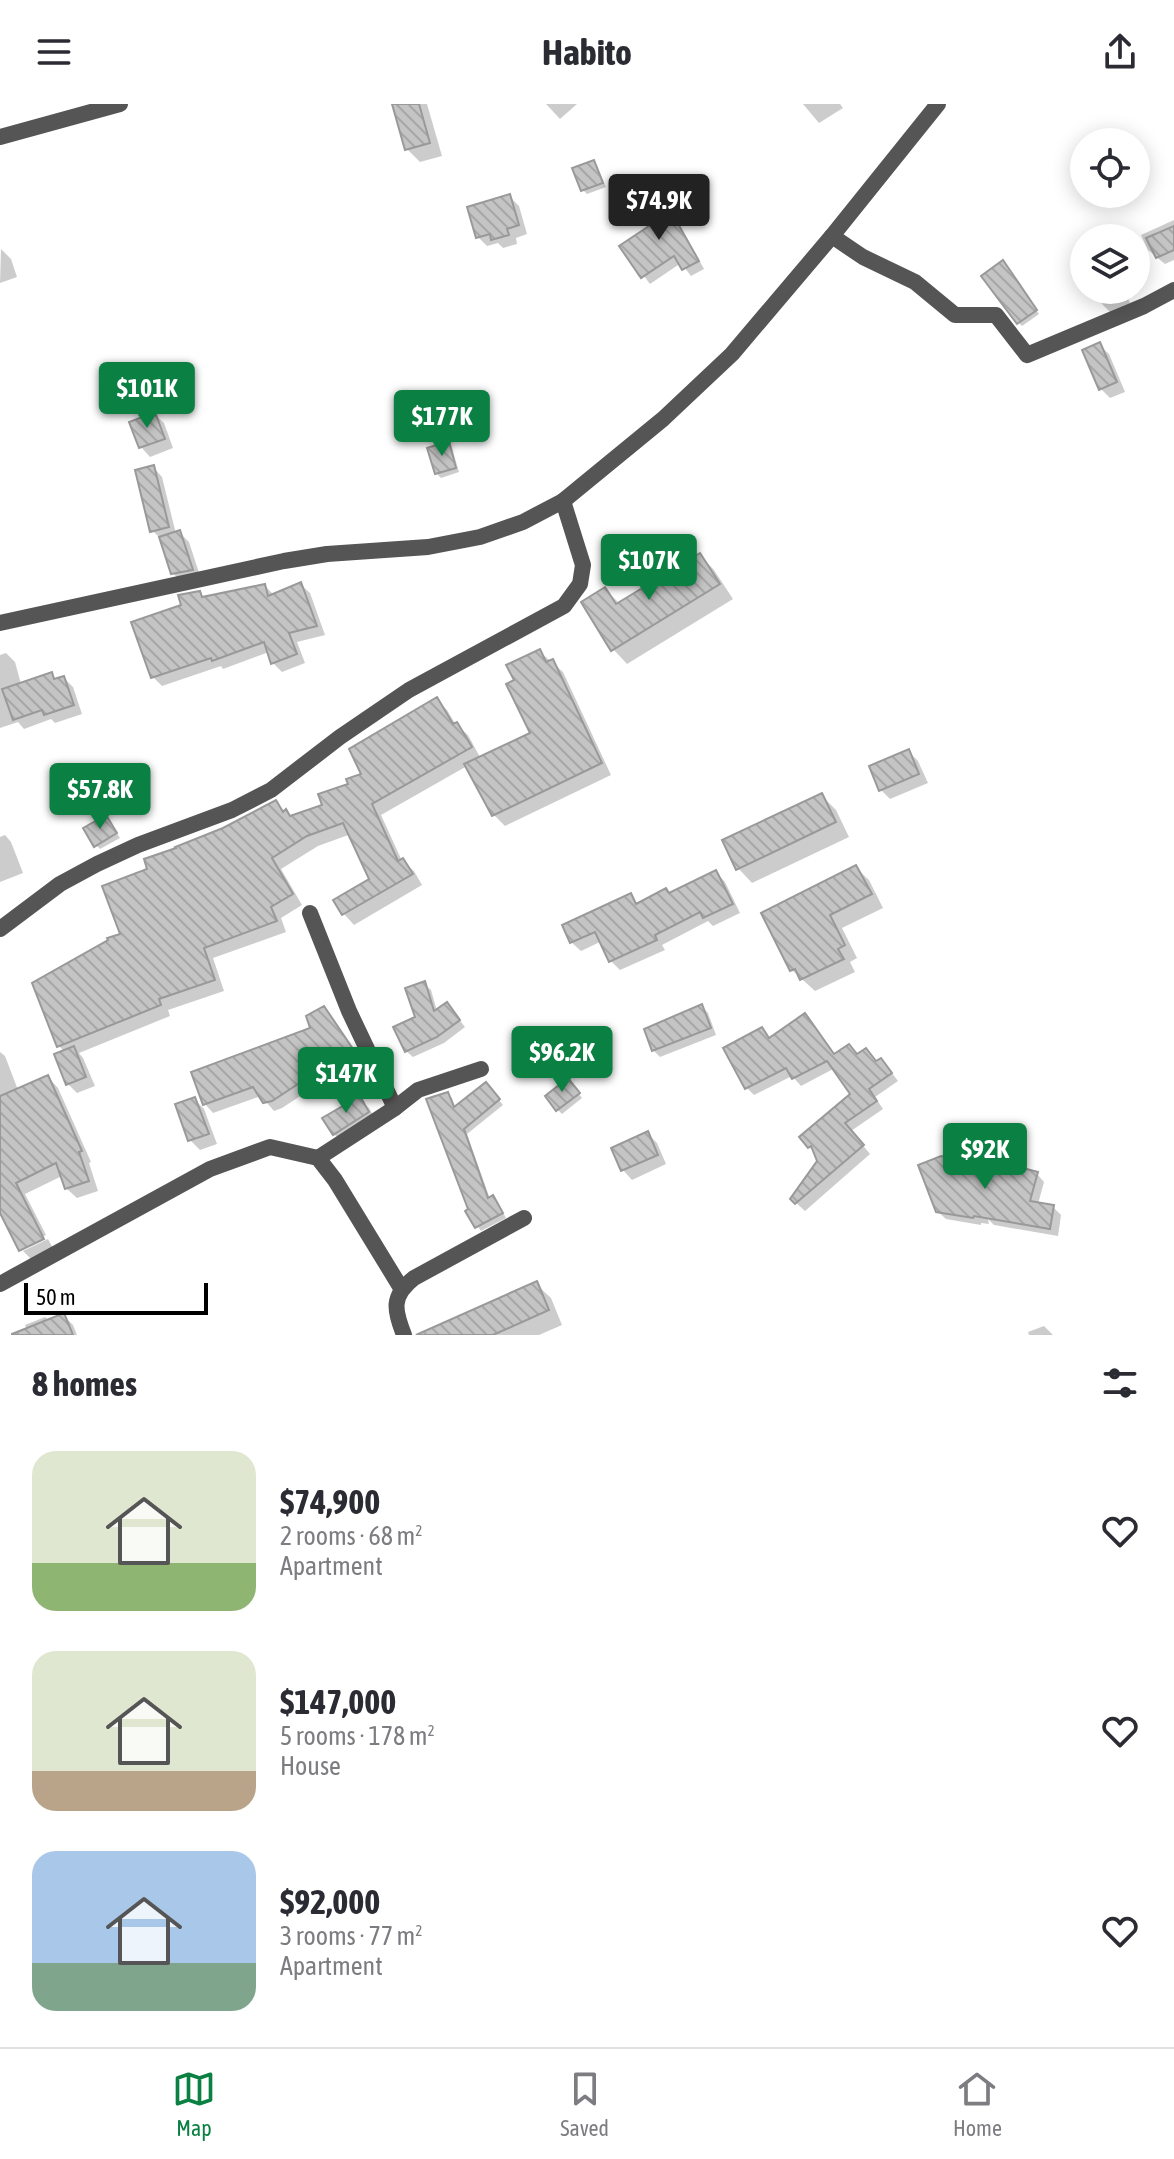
<!DOCTYPE html>
<meta charset="utf-8">
<style>
:root{--surface:#fff;--page:#f7f7f7;--text:#2b2b33;--muted:#7c7c81;--line:#e1e1e2;--accent:#0b8043}
body{margin:0;font-family:"Asap Condensed",sans-serif;background:var(--page);color:var(--text);height:100vh;display:flex;flex-direction:column;font-size:30px;white-space:nowrap}
*{box-sizing:border-box;margin:0}
p{font-size:26px;color:var(--muted)}
.icon{flex:none;width:44px;height:44px;fill:none;stroke:currentColor;stroke-width:2;stroke-linecap:round;stroke-linejoin:round}
.map{position:relative;height:1231px;overflow:hidden}
.panel{display:flex;flex-direction:column;background:var(--surface);flex:1}
.panel>*{flex:none}
.buttons{position:absolute;left:1070px;top:24px;display:grid;gap:16px}
.buttons a{display:grid;place-items:center;width:80px;height:80px;border-radius:50%;background:var(--surface);box-shadow:0 4px 20px #0003;font-size:40px}
.scale{position:absolute;left:24px;bottom:20px;width:184px;box-sizing:border-box;padding-left:8px;border:4px solid #000;border-top:0;font-size:22px;line-height:28px;white-space:nowrap;color:#000;-webkit-text-stroke:6px #fff;paint-order:stroke}
.price{position:absolute;translate:-50% -68px;padding:0 18px;border-radius:8px;background:var(--accent);color:#fff;font-size:26px;line-height:52px;filter:drop-shadow(0 2px 4px #0008)}
.price::after{content:'';position:absolute;left:50%;top:48px;width:24px;height:18px;margin-left:-12px;background:inherit;clip-path:polygon(0 0,100% 0,50% 100%)}
.price.active{background:#222;color:#fff}
ul{padding:0;list-style:none}
li{display:flex;align-items:center;gap:24px;height:200px;padding:0 32px}
li span{display:grid;place-items:center;flex:none;width:224px;height:160px;border-radius:24px;color:#555}
li>.icon{margin-inline-start:auto}
span .icon{width:96px;height:96px;fill:#fffc;stroke-width:1}
li b{font-size:34px}
h2{display:flex;justify-content:space-between;align-items:center;height:96px;padding:0 32px;font-size:34px}
header{display:flex;justify-content:space-between;align-items:center;height:104px;padding:0 32px;background:var(--surface);font-size:36px;font-weight:700}
.tabs{display:flex;justify-content:space-around;align-items:center;height:112px;border-top:2px solid var(--line);background:var(--surface);font-size:22px;color:var(--muted)}
.tabs a{display:grid;justify-items:center;gap:4px}
.tabs .active{color:var(--accent)}
.map>svg:first-child{display:block}
.shadow{fill:#0003}
.building{fill:url(#building-back-hatch);stroke:#999;stroke-width:2}
.lines{fill:none;stroke-linecap:round;stroke-linejoin:round}
.minor{stroke:#555;stroke-width:16}
</style>
<header><svg class="icon" aria-label="menu" viewBox="0 0 24 24"><path d="M4 6h16M4 12h16M4 18h16"/></svg>Habito<svg class="icon" aria-label="share" viewBox="0 0 24 24"><path d="M12 15V3M7 8l5-5 5 5M5 13v7h14v-7"/></svg></header>
<div class="map">
<svg width="1174" height="1231" viewBox="0 0 1174 1231">
<defs>
<pattern id="building-back-hatch" width="6" height="6" patternUnits="userSpaceOnUse" patternTransform="scale(2)"><rect width="6" height="6" fill="#c4c4c4"/><path d="M-1 5l2 2M0 0l6 6M5-1l2 2" fill="none" stroke="#a7a7a7"/></pattern>
</defs>
<rect width="100%" height="100%" fill="#fff"/>
<g class="shadow">
<polygon points="394,0 427,0 442,52 420,58 407,45"/>
<polygon points="546,0 577,0 560,15"/>
<polygon points="803,0 840,0 843,4 819,19"/>
<polygon points="593,58 597,62 606,83 587,90 583,86 575,65"/>
<polygon points="509,92 519,102 527,130 516,134 517,140 503,144 498,139 487,142 478,133"/>
<polygon points="661,93 668,99 704,165 691,172 681,159 650,180 622,143 651,123"/>
<polygon points="1174,116 1174,156 1165,160 1148,146 1141,131"/>
<polygon points="1,145 11,155 17,173 0,179"/>
<polygon points="1007,163 1039,210 1022,222 1018,218"/>
<polygon points="1095,186 1124,186 1130,199 1110,208 1100,198"/>
<polygon points="1099,241 1109,250 1125,288 1110,294 1100,284"/>
<polygon points="154,310 164,319 173,344 150,353 141,343"/>
<polygon points="448,340 452,344 459,368 441,374 436,369"/>
<polygon points="153,363 162,373 176,430 180,429 189,438 201,475 182,479 173,469 162,436 152,426"/>
<polygon points="700,451 714,466 733,495 627,560 613,545 605,485 620,500"/>
<polygon points="300,480 310,489 325,531 297,538 305,559 282,568 273,559 269,548 223,565 221,562 162,582 153,573 183,502 199,489 205,495 265,482 274,491"/>
<polygon points="539,547 563,568 611,671 505,722 494,711 467,662 381,711 402,757 414,767 422,781 354,821 344,810 336,797 371,775 351,730 318,742 281,765 302,801 281,814 286,828 213,854 224,887 168,906 170,912 79,949 83,954 95,982 77,989 68,980 65,948 59,942 34,880 122,832 150,766 275,698 292,714 325,702 364,672 437,596 447,606 456,621 468,631 481,655 533,630 517,577"/>
<polygon points="6,549 15,558 21,580 51,570 57,576 64,574 73,583 82,610 55,619 51,615 24,625 18,618 0,624 0,551"/>
<polygon points="908,647 918,657 928,679 890,695 881,686"/>
<polygon points="822,692 836,706 849,733 752,779 738,764"/>
<polygon points="106,713 120,734 100,745 96,741"/>
<polygon points="5,731 11,738 23,769 0,778 0,733"/>
<polygon points="856,764 869,776 883,804 842,824 857,854 850,858 855,868 815,887 792,866"/>
<polygon points="716,768 725,778 740,809 713,822 708,817 662,841 665,846 620,866 611,857 602,837 581,847 571,838 630,791 639,801 670,790"/>
<polygon points="424,880 431,886 437,907 447,900 465,923 444,939 413,953 406,947 417,914"/>
<polygon points="701,902 708,909 716,931 660,953 653,946"/>
<polygon points="323,905 332,913 362,957 339,971 337,968 282,1004 274,1007 261,992 213,1009 205,1000 193,969 313,925"/>
<polygon points="805,912 836,952 858,952 877,959 888,964 898,977 875,993 883,1005 851,1027 870,1050 805,1107 792,1095 820,1057 817,1050 809,1043 853,990 835,964 801,982 792,972 754,991 747,984 762,925 771,935"/>
<polygon points="0,948 5,952 18,986 48,973 58,984 91,1058 89,1059 98,1087 77,1094 66,1084 62,1072 25,1090 46,1131 22,1143 22,1147 0,1104"/>
<polygon points="572,981 582,994 562,1010 558,1006"/>
<polygon points="490,985 503,1001 467,1030 490,1095 493,1093 497,1098 506,1114 481,1127 468,1108 471,1106 447,990 452,994 456,1005"/>
<polygon points="194,995 204,1005 217,1040 200,1046 190,1036 177,1001"/>
<polygon points="359,995 369,1004 377,1018 344,1040 334,1030"/>
<polygon points="647,1029 657,1039 666,1060 632,1076 623,1066"/>
<polygon points="988,1066 1022,1066 1037,1070 1044,1078 1038,1100 1053,1103 1061,1111 1058,1132 994,1121 988,1115 989,1120 981,1119 981,1121 946,1115 937,1107"/>
<polygon points="48,1135 54,1146 32,1156 23,1147"/>
<polygon points="536,1180 551,1194 562,1221 539,1231 421,1231"/>
<polygon points="64,1212 73,1221 77,1231 29,1231 25,1221 45,1213 50,1217"/>
<polygon points="1044,1222 1053,1231 1029,1231 1028,1228"/>
</g>
<g class="building">
<polygon points="392,0 419,0 430,39 405,46"/>
<polygon points="594,56 603,79 581,87 572,64"/>
<polygon points="510,90 519,121 507,125 509,131 491,136 490,130 476,134 467,103"/>
<polygon points="661,90 699,157 682,166 674,152 641,174 619,142 649,122 640,115"/>
<polygon points="1174,122 1174,146 1156,154 1146,134"/>
<polygon points="1003,156 1037,206 1017,220 981,172"/>
<polygon points="1100,238 1117,278 1099,286 1082,246"/>
<polygon points="155,308 165,335 139,344 129,318"/>
<polygon points="449,337 456,364 435,370 427,344"/>
<polygon points="154,361 169,423 150,428 135,366"/>
<polygon points="180,426 193,466 171,470 159,433"/>
<polygon points="700,449 720,480 611,547 581,498 605,483 616,500"/>
<polygon points="301,478 317,522 289,529 297,550 271,560 264,538 212,557 211,554 151,574 131,518 181,501 178,491 200,487 202,493 265,480 268,492"/>
<polygon points="540,545 546,558 553,555 602,659 492,712 464,660 530,629 506,580 514,576 506,561"/>
<polygon points="52,568 54,575 64,572 74,601 44,611 42,606 13,616 2,585"/>
<polygon points="437,593 453,620 457,618 472,643 372,700 398,757 403,754 413,770 342,811 333,796 369,775 343,719 307,732 272,754 293,790 271,803 277,817 204,844 215,876 159,895 161,901 57,943 32,879 108,836 107,834 120,830 102,782 147,765 144,755 176,744 175,743 223,724 276,696 283,708 286,705 290,712 322,701 318,690 348,680 346,675 361,670 349,645"/>
<polygon points="909,645 919,670 879,687 869,662"/>
<polygon points="822,689 836,718 736,766 722,736"/>
<polygon points="106,711 117,729 94,743 83,724"/>
<polygon points="856,761 872,790 830,811 845,841 838,845 844,855 800,876 795,865 790,867 761,809"/>
<polygon points="716,766 733,800 703,814 700,808 655,831 657,836 609,858 595,828 570,839 562,821 631,789 636,800 666,784 669,789"/>
<polygon points="425,877 434,907 447,898 460,916 437,933 405,948 393,923 415,913 405,884"/>
<polygon points="702,900 711,924 652,947 644,925"/>
<polygon points="324,902 355,948 329,963 327,961 272,997 263,999 253,983 203,1001 191,968 310,924 306,912"/>
<polygon points="805,909 834,950 849,940 857,950 866,944 876,957 881,954 892,969 869,985 877,997 845,1019 864,1041 795,1100 790,1095 817,1057 811,1042 808,1044 799,1033 850,990 827,957 792,975 786,964 745,985 723,944 762,923 769,934"/>
<polygon points="74,942 86,973 66,981 54,950"/>
<polygon points="48,971 82,1047 79,1048 89,1077 65,1085 56,1059 16,1079 44,1135 19,1147 0,1109 0,992"/>
<polygon points="568,974 580,989 556,1007 545,992"/>
<polygon points="486,978 500,995 464,1025 488,1094 493,1091 503,1109 475,1124 465,1107 468,1105 426,995 448,988 454,1003"/>
<polygon points="360,992 369,1008 333,1031 322,1014"/>
<polygon points="195,993 209,1030 188,1037 175,1000"/>
<polygon points="648,1027 658,1051 621,1067 611,1044"/>
<polygon points="941,1052 986,1063 988,1055 1019,1061 1019,1063 1038,1068 1030,1097 1054,1101 1050,1125 974,1112 973,1114 936,1108 918,1061"/>
<polygon points="537,1177 549,1206 493,1231 416,1231"/>
<polygon points="64,1209 73,1231 12,1231 12,1230"/>
</g>
<g class="lines">
<g class="minor">
<polyline points="0,33 120,0"/>
<polyline points="832,132 863,153 915,178 955,211 996,211 1027,251 1144,202 1174,186"/>
<polyline points="0,519 284,457 327,450 428,443 480,433 523,418 563,397 663,315 732,250 832,132 938,0"/>
<polyline points="310,809 349,907 395,1004"/>
<polyline points="0,825 60,780 97,760 138,741 232,706 271,686 340,633 409,586 564,502 580,480 583,461 563,397"/>
<polyline points="318,1054 395,1004 418,986 481,965"/>
<polyline points="0,1180 210,1065 270,1043 318,1054 335,1076 401,1184"/>
<path d="M404 1231C394 1206 391 1192 414 1174L524 1114"/>
</g>
</g>
</svg>
<div class="buttons">
<a><svg class="icon" aria-label="locate" viewBox="0 0 24 24"><circle cx="12" cy="12" r="6"/><path d="M12 2v4M12 18v4M2 12h4M18 12h4"/></svg></a>
<a><svg class="icon" aria-label="layers" viewBox="0 0 24 24"><path d="M12 4l9 5-9 5-9-5zM3 14l9 5 9-5"/></svg></a>
</div>
<div class="scale">50 m</div>
<b class="price active" style="left:659px;top:138px">$74.9K</b>
<b class="price" style="left:147px;top:326px">$101K</b>
<b class="price" style="left:442px;top:354px">$177K</b>
<b class="price" style="left:649px;top:498px">$107K</b>
<b class="price" style="left:100px;top:727px">$57.8K</b>
<b class="price" style="left:562px;top:990px">$96.2K</b>
<b class="price" style="left:346px;top:1011px">$147K</b>
<b class="price" style="left:985px;top:1087px">$92K</b>
</div>
<section class="panel">
<h2>8 homes<svg class="icon" aria-label="filters" viewBox="0 0 24 24"><path d="M4 7h16M4 17h16"/><circle cx="9" cy="7" r="2"/><circle cx="15" cy="17" r="2"/></svg></h2>
<ul>
<li><span style="background:linear-gradient(#dfe7d0 70%,#8fb573 0)"><svg class="icon" aria-label="home" viewBox="0 0 24 24"><path d="M3 11l9-7 9 7M6 9v11h12V9"/></svg></span><div><b>$74,900</b><p>2 rooms · 68 m²</p><p>Apartment</p></div><svg class="icon" aria-label="heart" viewBox="0 0 24 24"><path d="M12 20l-8-8c-3-5 5-10 8-4 3-6 11-1 8 4z"/></svg></li>
<li><span style="background:linear-gradient(#dfe7d0 75%,#b9a48a 0)"><svg class="icon" aria-label="home" viewBox="0 0 24 24"><path d="M3 11l9-7 9 7M6 9v11h12V9"/></svg></span><div><b>$147,000</b><p>5 rooms · 178 m²</p><p>House</p></div><svg class="icon" aria-label="heart" viewBox="0 0 24 24"><path d="M12 20l-8-8c-3-5 5-10 8-4 3-6 11-1 8 4z"/></svg></li>
<li><span style="background:linear-gradient(#a9c7e8 70%,#7fa58c 0)"><svg class="icon" aria-label="home" viewBox="0 0 24 24"><path d="M3 11l9-7 9 7M6 9v11h12V9"/></svg></span><div><b>$92,000</b><p>3 rooms · 77 m²</p><p>Apartment</p></div><svg class="icon" aria-label="heart" viewBox="0 0 24 24"><path d="M12 20l-8-8c-3-5 5-10 8-4 3-6 11-1 8 4z"/></svg></li>
</ul>
</section>
<nav class="tabs">
<a class="active"><svg class="icon" aria-label="map" viewBox="0 0 24 24"><path d="M3 6l6-2 6 2 6-2v14l-6 2-6-2-6 2zM9 4v14M15 6v14"/></svg>Map</a>
<a><svg class="icon" aria-label="saved" viewBox="0 0 24 24"><path d="M7 4h10v16l-5-4-5 4z"/></svg>Saved</a>
<a><svg class="icon" aria-label="home" viewBox="0 0 24 24"><path d="M3 11l9-7 9 7M6 9v11h12V9"/></svg>Home</a>
</nav>
